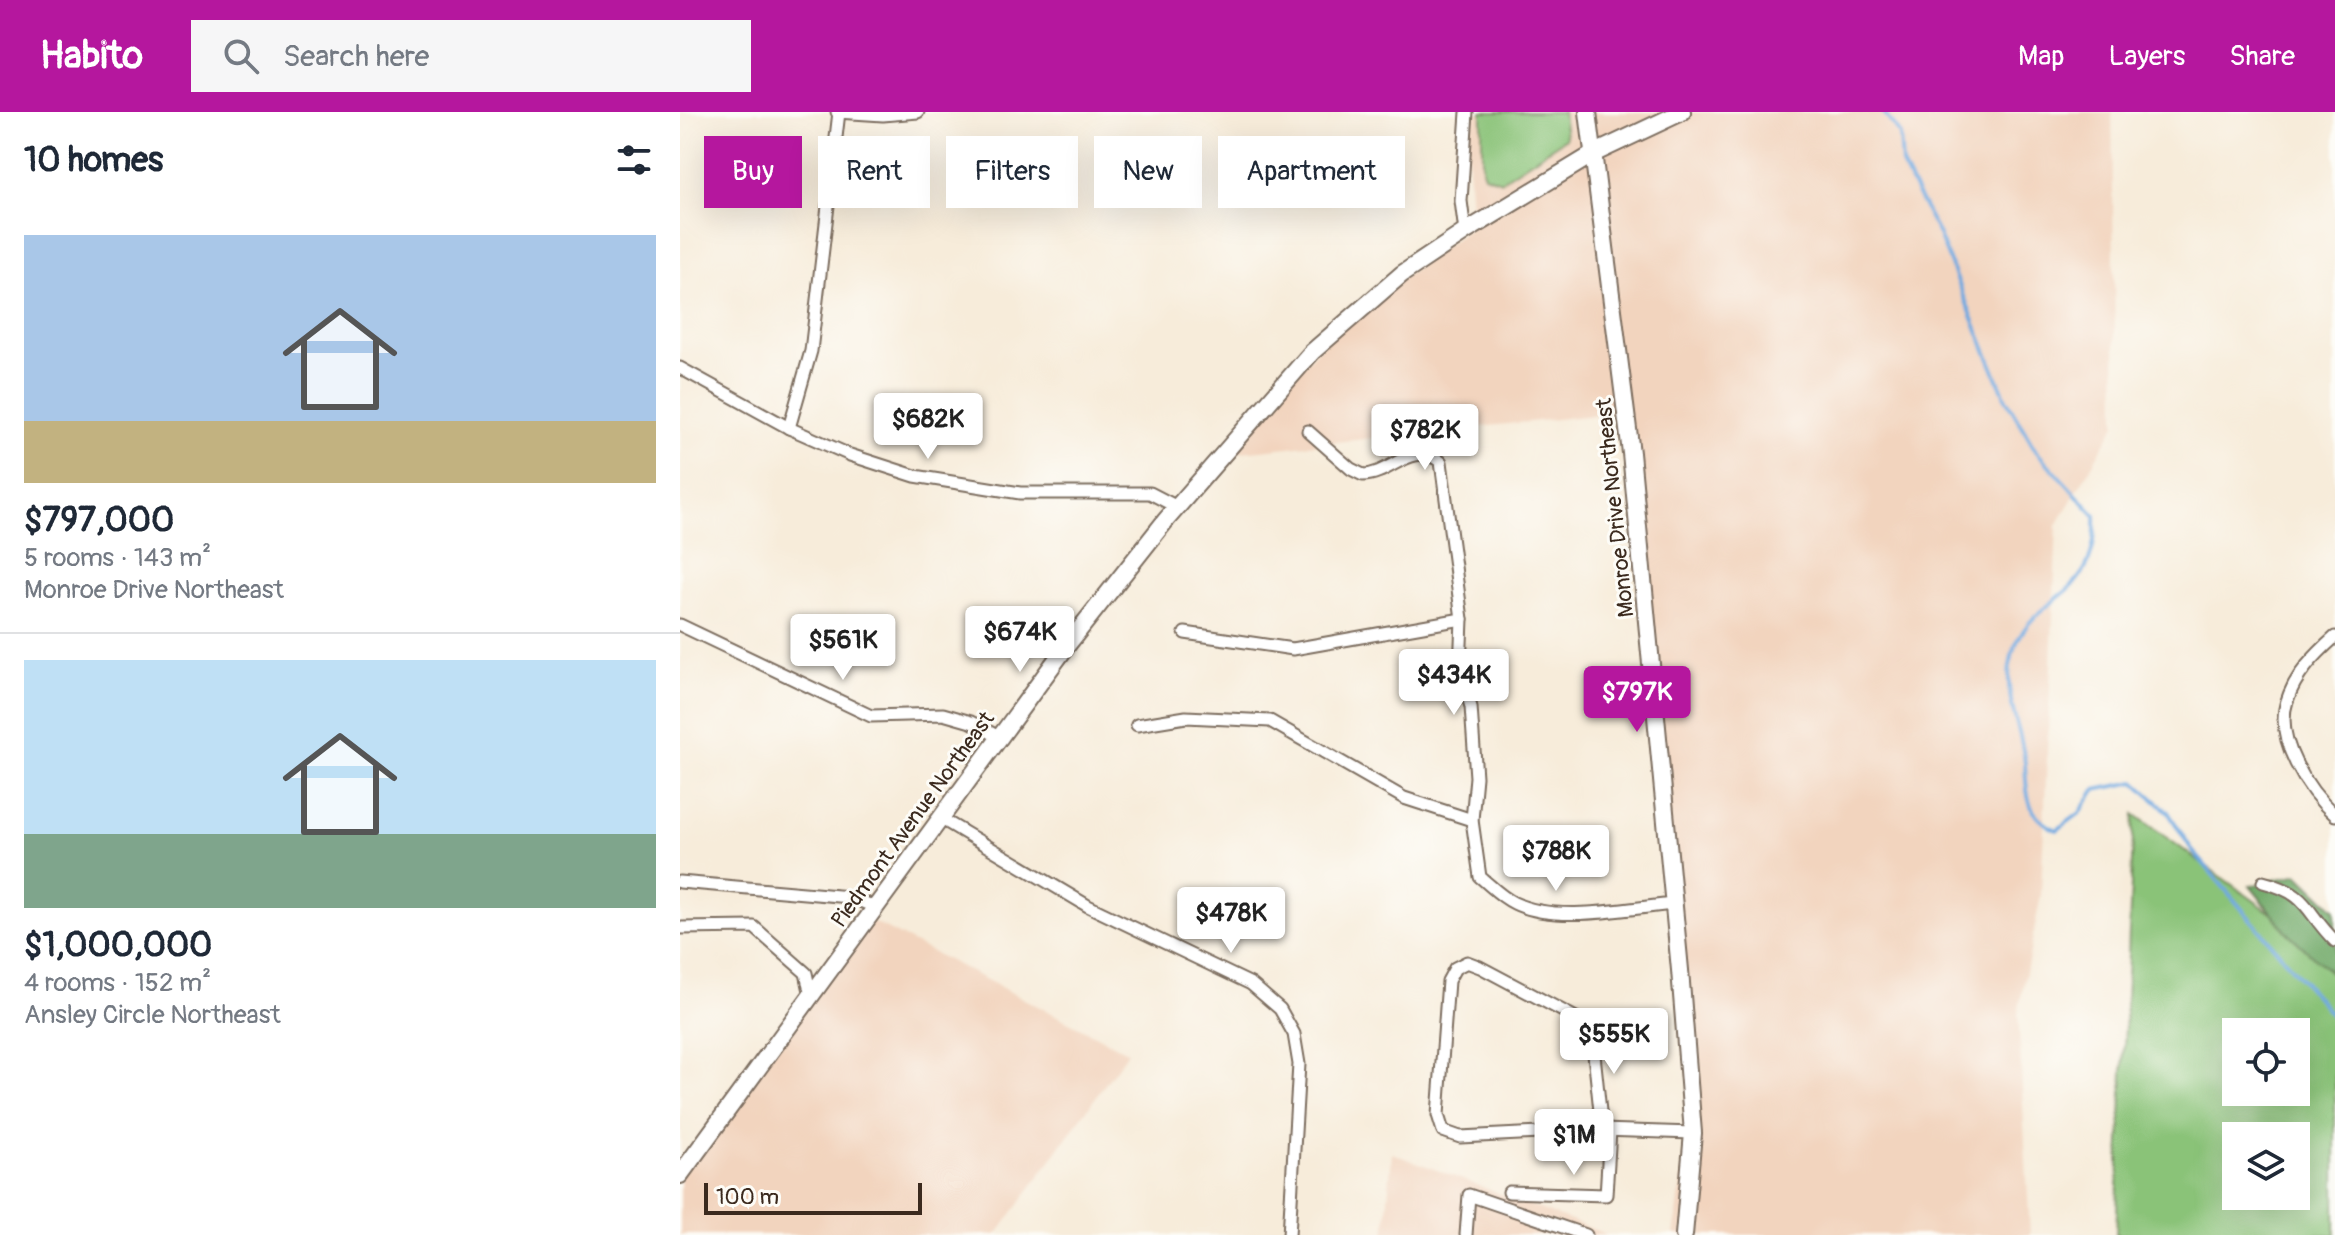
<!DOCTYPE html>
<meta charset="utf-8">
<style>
:root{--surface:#fff;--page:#f6f6f7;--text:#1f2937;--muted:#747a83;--line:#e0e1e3;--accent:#b5179e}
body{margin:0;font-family:Pangolin,sans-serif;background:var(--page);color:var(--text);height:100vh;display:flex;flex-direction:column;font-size:30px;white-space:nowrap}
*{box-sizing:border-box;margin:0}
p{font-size:26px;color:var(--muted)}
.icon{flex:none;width:44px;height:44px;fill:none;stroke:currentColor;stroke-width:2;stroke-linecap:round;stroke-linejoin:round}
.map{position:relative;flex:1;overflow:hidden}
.side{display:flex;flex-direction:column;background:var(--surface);width:680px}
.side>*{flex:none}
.guide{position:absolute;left:24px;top:24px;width:760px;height:72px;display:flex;gap:16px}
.fabs{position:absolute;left:1542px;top:906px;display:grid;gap:16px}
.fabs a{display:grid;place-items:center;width:88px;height:88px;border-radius:0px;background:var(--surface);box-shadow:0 8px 32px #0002;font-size:40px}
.scale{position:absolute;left:24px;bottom:20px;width:218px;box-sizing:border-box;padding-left:8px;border:4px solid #3b2a1e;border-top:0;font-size:22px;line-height:28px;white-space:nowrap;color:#3b2a1e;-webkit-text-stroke:6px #fdfcf7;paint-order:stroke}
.price{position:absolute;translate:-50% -68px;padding:0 18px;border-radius:8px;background:#fff;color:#222;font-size:26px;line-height:52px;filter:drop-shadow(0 2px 4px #0008)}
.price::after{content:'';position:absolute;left:50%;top:48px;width:24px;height:18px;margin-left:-12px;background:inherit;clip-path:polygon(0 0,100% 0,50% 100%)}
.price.active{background:var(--accent);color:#fff}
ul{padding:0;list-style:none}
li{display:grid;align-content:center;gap:16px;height:424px;padding:0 24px}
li+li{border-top:2px solid var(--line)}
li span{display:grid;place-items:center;height:248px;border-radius:0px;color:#555}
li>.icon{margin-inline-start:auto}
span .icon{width:144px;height:144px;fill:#fffc;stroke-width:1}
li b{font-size:34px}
h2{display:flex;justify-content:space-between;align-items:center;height:96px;padding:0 24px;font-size:34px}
.tag{padding:0 28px;border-radius:0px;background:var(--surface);box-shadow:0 8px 32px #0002;font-size:28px;line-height:72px}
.tag.active{background:var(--accent);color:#fff}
header{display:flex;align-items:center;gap:48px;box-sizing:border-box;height:112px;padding:0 40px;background:var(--accent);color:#fff}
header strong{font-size:38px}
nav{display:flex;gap:44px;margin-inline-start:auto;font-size:28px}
.search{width:560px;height:72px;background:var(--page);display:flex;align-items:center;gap:20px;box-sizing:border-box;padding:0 28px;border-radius:0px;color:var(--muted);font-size:30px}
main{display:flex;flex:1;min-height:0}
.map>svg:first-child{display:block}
.built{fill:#f2d4be}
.green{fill:#8ac378;stroke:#62764b;stroke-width:2;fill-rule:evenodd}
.forest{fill:#6fa968;stroke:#556a43;stroke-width:2}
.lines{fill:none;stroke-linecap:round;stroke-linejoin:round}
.stream{stroke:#70a9e0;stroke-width:4}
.street-casing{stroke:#7d6e60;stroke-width:15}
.secondary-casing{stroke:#7d6e60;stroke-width:20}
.street{stroke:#fff;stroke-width:11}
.secondary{stroke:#fff;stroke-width:16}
.labels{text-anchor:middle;stroke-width:6;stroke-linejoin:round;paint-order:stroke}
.street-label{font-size:22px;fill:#3b2a1e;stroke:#fdfcf7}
</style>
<header>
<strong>Habito</strong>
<div class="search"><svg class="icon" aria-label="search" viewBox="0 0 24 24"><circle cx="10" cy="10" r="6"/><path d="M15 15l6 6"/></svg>Search here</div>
<nav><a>Map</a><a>Layers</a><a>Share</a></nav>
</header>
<main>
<section class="side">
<h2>10 homes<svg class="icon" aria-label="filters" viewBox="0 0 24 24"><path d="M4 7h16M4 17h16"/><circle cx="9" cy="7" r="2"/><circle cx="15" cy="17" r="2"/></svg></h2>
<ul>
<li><span style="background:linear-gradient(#a9c7e8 75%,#c2b280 0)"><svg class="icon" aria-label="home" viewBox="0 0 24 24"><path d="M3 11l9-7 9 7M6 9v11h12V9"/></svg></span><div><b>$797,000</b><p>5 rooms · 143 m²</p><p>Monroe Drive Northeast</p></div></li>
<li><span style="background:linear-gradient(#bfe0f5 70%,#7fa58c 0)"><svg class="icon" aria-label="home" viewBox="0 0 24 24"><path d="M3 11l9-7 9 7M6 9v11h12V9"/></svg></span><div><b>$1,000,000</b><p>4 rooms · 152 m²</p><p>Ansley Circle Northeast</p></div></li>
</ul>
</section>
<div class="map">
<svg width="1655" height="1123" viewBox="0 0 1655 1123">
<rect width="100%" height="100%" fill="#fdfcf7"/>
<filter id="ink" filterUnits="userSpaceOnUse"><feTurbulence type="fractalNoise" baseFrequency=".0125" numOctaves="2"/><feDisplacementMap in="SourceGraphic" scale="16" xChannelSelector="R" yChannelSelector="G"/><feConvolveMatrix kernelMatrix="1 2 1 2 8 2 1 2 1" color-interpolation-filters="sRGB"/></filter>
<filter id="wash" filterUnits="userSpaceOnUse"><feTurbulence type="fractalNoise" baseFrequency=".006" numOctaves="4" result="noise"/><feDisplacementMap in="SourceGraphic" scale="32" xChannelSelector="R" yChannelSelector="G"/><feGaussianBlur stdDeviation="1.8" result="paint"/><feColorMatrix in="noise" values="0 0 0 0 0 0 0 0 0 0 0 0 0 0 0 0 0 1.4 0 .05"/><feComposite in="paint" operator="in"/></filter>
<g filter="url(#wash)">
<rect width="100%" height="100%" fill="#f7ecda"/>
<g class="built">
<polygon points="785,0 1432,0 1436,312 1377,413 1361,783 1338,901 1350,1123 994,1123 1012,994 943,300 542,342 665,208 792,115"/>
<polygon points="185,806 448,940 317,1123 0,1123 0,1057"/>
<polygon points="712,1041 928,1123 705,1123"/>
</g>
<g class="green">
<polygon points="802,0 883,0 886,26 821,69 804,63 802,57"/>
<path d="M1454 702 1655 847V1123H1436ZM1556 920H1616V980H1556ZM1556 1024H1616V1084H1556Z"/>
</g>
<polygon class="forest" points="1618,762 1655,798 1655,865 1607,820 1570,774"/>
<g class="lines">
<path class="stream" d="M1203 0 1220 23 1222 53 1258 121 1326 287 1356 339 1415 403C1419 495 1350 477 1332 544 1321 584 1342 614 1345 652 1347 682 1345 704 1377 718L1400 701 1415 678 1455 670 1488 700 1512 738 1655 907"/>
</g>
</g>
<g filter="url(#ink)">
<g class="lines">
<g class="street-casing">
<g id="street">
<polyline points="157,0 203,3 238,0"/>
<polyline points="785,120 781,89 787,0"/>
<polyline points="0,256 109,316 170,343 235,364 340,381 470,381 497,395"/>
<polyline points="109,316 131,239 159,0"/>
<path d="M628 319 671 357 683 363C711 363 732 327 761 350L782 507 780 557 791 595 796 665 792 708 800 765C811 774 821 785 834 791 876 812 949 796 994 792"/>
<polyline points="0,513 191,604 263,602 291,610 319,625"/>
<polyline points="505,521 613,537 782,507"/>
<path d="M1655 525C1635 543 1615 563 1607 589 1594 627 1628 679 1655 703"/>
<polyline points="457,613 506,605 590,609 724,686 792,708"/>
<polyline points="260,706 408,794 571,872 600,897 614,922 619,952 609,1123"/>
<polyline points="0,770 170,785 195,795"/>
<path d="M1583 770C1630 782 1625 800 1655 829"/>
<polyline points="0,816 74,815 126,861 131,884"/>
<polyline points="922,1018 911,914 800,855 787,850 775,856 768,869 758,1003 763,1019 780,1025 922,1018 1013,1021"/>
<polyline points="829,1080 926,1083 930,1018"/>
<polyline points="786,1123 789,1083 906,1123"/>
</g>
</g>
<g class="secondary-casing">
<g id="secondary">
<polyline points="908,0 951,341 1000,858 1013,1021 1004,1123"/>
<polyline points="0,1063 388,532 486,408 632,240 722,162 785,120 915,41 1002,0"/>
</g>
</g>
<use href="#street" class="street"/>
<use href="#secondary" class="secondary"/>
</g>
</g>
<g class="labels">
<g class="street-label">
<text transform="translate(934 396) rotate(-96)" y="8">Monroe Drive Northeast</text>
<text transform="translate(232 707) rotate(-54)" y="8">Piedmont Avenue Northeast</text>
</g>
</g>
</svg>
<div class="fabs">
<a><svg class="icon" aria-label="locate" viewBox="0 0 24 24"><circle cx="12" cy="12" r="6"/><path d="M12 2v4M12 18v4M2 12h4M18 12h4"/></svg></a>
<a><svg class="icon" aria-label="layers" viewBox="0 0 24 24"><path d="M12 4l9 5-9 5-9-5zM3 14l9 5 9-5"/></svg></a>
</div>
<div class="scale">100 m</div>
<b class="price" style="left:248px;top:349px">$682K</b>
<b class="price" style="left:745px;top:360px">$782K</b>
<b class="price" style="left:340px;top:562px">$674K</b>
<b class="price" style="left:163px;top:570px">$561K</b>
<b class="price" style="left:774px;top:605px">$434K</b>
<b class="price active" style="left:957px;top:622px">$797K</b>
<b class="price" style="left:876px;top:781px">$788K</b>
<b class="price" style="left:551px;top:843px">$478K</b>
<b class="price" style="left:934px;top:964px">$555K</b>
<b class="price" style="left:894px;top:1065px">$1M</b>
<div class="guide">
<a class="tag active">Buy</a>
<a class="tag">Rent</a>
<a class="tag">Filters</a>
<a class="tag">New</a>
<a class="tag">Apartment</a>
</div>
</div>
</main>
